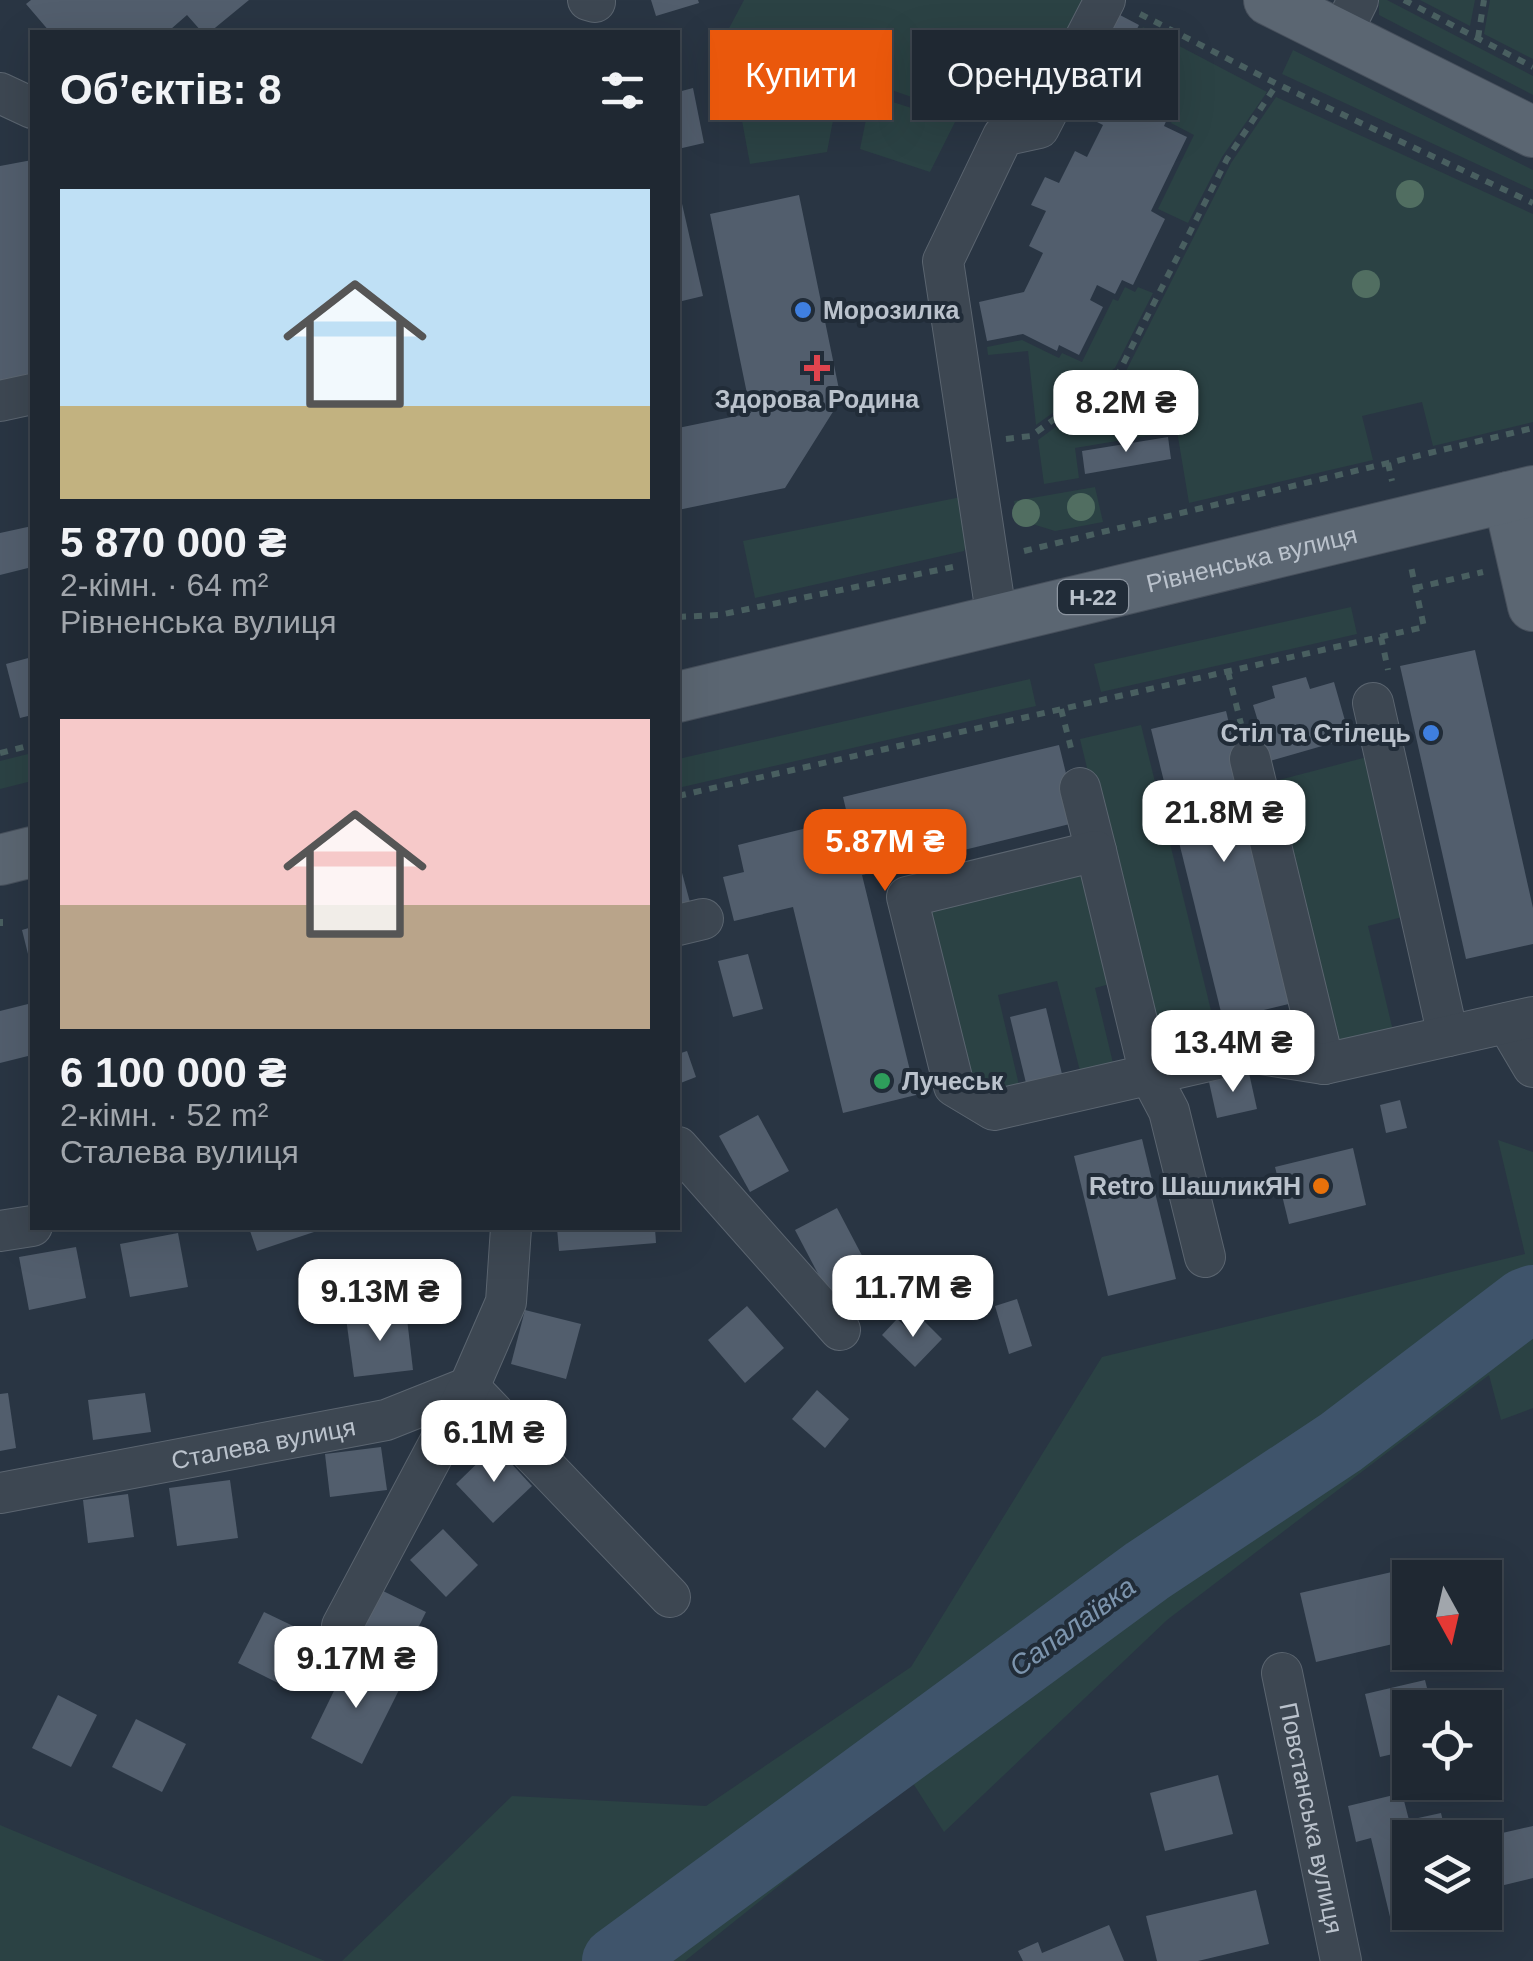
<!DOCTYPE html>
<html lang="uk">
<meta charset="utf-8">
<style>
:root{--surface:#1f2832;--page:#2c343e;--text:#f1f3f6;--muted:#a1a6ac;--line:#3c444d;--accent:#ea580c}
body{margin:0;font-family:Arial,sans-serif;background:var(--page);color:var(--text);height:100vh;display:flex;flex-direction:column;font-size:38px;white-space:nowrap}
*{box-sizing:border-box;margin:0}
p{font-size:32px;color:var(--muted)}
.icon{flex:none;width:55px;height:55px;fill:none;stroke:currentColor;stroke-width:2;stroke-linecap:round;stroke-linejoin:round}
.map{position:relative;flex:1;overflow:hidden}
.sheet{position:absolute;left:30px;top:30px;width:650px;height:1200px;display:flex;flex-direction:column;background:var(--surface);border-radius:0px;box-shadow:0 10px 40px #0002,0 0 0 2px var(--line)}
.sheet>*{flex:none}
.banner{position:absolute;left:710px;top:30px;width:672px;height:90px;display:flex;gap:20px}
.needle{width:65px;rotate:172deg}
.tools{position:absolute;left:1392px;top:1560px;display:grid;gap:20px}
.tools a{display:grid;place-items:center;width:110px;height:110px;border-radius:0px;background:var(--surface);box-shadow:0 10px 40px #0002,0 0 0 2px var(--line);font-size:50px}
.price{position:absolute;translate:-50% -85px;padding:0 22px;border-radius:20px;background:#fff;color:#222;font-size:32px;line-height:65px;filter:drop-shadow(0 2px 5px #0008)}
.price::after{content:'';position:absolute;left:50%;top:60px;width:30px;height:22px;margin-left:-15px;background:inherit;clip-path:polygon(0 0,100% 0,50% 100%)}
.price.selected{background:var(--accent);color:#fff}
ul{padding:0;list-style:none}
li{display:grid;align-content:center;gap:20px;height:530px;padding:0 30px}
li span{display:grid;place-items:center;height:310px;border-radius:0px;color:#555}
li>.icon{margin-inline-start:auto}
span .icon{width:180px;height:180px;fill:#fffc;stroke-width:1}
li b{font-size:42px}
h2{display:flex;justify-content:space-between;align-items:center;height:120px;padding:0 30px;font-size:42px}
.pill{padding:0 35px;border-radius:0px;background:var(--surface);box-shadow:0 10px 40px #0002,0 0 0 2px var(--line);font-size:35px;line-height:90px}
.pill.selected{background:var(--accent);color:#fff}
.map>svg:first-child{display:block}
.green{fill:#2b4244}
.lines{fill:none;stroke-linecap:round;stroke-linejoin:round}
.river{stroke:#3f546b;stroke-width:68}
.building{fill:#525e6d}
.minor-casing{stroke:#5b6570;stroke-width:42}
.major-casing{stroke:#47505c;stroke-width:52}
.path{stroke:#495f60;stroke-width:6;stroke-dasharray:8 8;stroke-linecap:butt}
.minor{stroke:#3d4752;stroke-width:40}
.major{stroke:#5b6672;stroke-width:50}
.tree{fill:#516e61}
.shop-dot{fill:#3f7fe0;stroke:#212c38;stroke-width:4}
.health-dot{fill:#e0444e;stroke:#212c38;stroke-width:4}
.leisure-dot{fill:#2e9e5b;stroke:#212c38;stroke-width:4}
.food-dot{fill:#e8710a;stroke:#212c38;stroke-width:4}
.labels{text-anchor:middle;stroke-width:8;stroke-linejoin:round;paint-order:stroke}
.shield{fill:#212c38;stroke:#8c95a0;stroke-width:2.5}
.shield-label{font-size:22px;font-weight:bold;fill:#bac2cc}
.poi-label{font-size:25px;font-weight:bold;fill:#bac2cc;stroke:#212c38;text-anchor:start}
.street-label{font-size:25px;fill:#bac2cc;stroke:#212c38}
.water-label{font-size:28px;font-style:italic;fill:#7c94ad;stroke:#212c38}
</style>
<div class="map">
<svg width="1533" height="1961" viewBox="0 0 1533 1961">
<rect width="100%" height="100%" fill="#293543"/>
<g class="green">
<path d="M744 0H1084L1041 81 1027 73C1040 10 945 35 985 83L980 99 969 96 961 114 842 73 827 152 750 164 726 34Z"/>
<polygon points="1379,0 1387,0 1533,76 1533,95 1379,15"/>
<polygon points="1420,0 1475,0 1470,26"/>
<polygon points="1490,0 1533,0 1533,59 1484,34"/>
<polygon points="1143,27 1267,92 1222,157 1188,223 1158,209 1194,135 1171,123 1175,113 1127,90 1131,80 1120,74"/>
<polygon points="1293,50 1533,170 1533,190 1282,74"/>
<polygon points="871,95 955,122 930,172 860,149"/>
<polygon points="1276,97 1533,214 1533,422 1433,446 1422,402 1362,416 1373,460 1189,503 1177,431 1075,448 1079,478 1044,484 1038,440 1123,377 1231,163"/>
<polygon points="1125,287 1135,292 1138,287 1153,293 1115,368 1036,425 1028,351 988,355 987,347 1022,340 1059,358 1062,353 1082,362 1113,299 1118,301"/>
<polygon points="1095,487 1103,522 1055,531 1016,519 1014,501"/>
<polygon points="966,496 970,533 964,551 755,598 743,541"/>
<polygon points="1351,607 1357,634 1101,692 1094,664"/>
<polygon points="1030,679 1036,706 678,788 678,759"/>
<polygon points="1141,725 1220,1047 1158,1062 1080,739"/>
<polygon points="32,753 32,781 0,789 0,761"/>
<polygon points="1367,757 1406,916 1368,926 1394,1035 1341,1048 1275,781"/>
<polygon points="1089,866 1117,982 1095,988 1113,1063 1080,1071 1057,981 998,995 1019,1085 993,1091 961,1070 920,907"/>
<polygon points="1498,1140 1533,1152 1533,1408 1501,1420 1489,1375 1167,1620 944,1832 911,1780 685,1961 342,1961 512,1796 706,1806 911,1667 1102,1357 1525,1254"/>
<polygon points="0,1825 325,1961 0,1961"/>
</g>
<g class="lines">
<polyline class="river" points="616,1961 1147,1571 1341,1442 1525,1302 1533,1299"/>
</g>
<g class="building">
<polygon points="31,0 249,0 210,32 202,32 187,15 171,29 174,32 50,32 26,4"/>
<polygon points="651,0 698,0 699,3 656,16"/>
<polygon points="1118,14 1139,25 1113,77 1124,82 1119,93 1168,117 1164,126 1187,137 1151,211 1165,219 1133,285 1122,280 1115,294 1097,285 1090,300 1103,307 1079,355 1059,345 1057,351 1023,334 987,341 979,302 1024,292 1043,253 1029,246 1046,211 1031,205 1045,177 1059,183 1075,151 1087,157 1103,125 1071,109"/>
<polygon points="693,88 704,143 678,149 678,92"/>
<polygon points="32,160 32,376 0,383 0,166"/>
<polygon points="678,186 703,296 678,302"/>
<polygon points="799,195 841,399 785,488 678,510 678,428 751,413 710,214"/>
<polygon points="1168,437 1171,459 1085,474 1082,451"/>
<polygon points="32,526 32,567 0,575 0,533"/>
<polygon points="1475,650 1533,908 1533,944 1466,959 1400,666"/>
<polygon points="32,657 32,715 20,718 6,664"/>
<polygon points="1306,677 1310,689 1334,682 1350,738 1270,761 1253,705 1275,698 1272,686"/>
<polygon points="1226,711 1297,1002 1223,1020 1151,729"/>
<polygon points="1059,745 1078,822 862,875 916,1095 843,1113 793,907 734,921 723,877 744,872 738,845 848,818 843,797"/>
<polygon points="678,858 691,906 678,910"/>
<polygon points="32,927 32,953 28,954 22,930"/>
<polygon points="748,954 763,1009 733,1017 718,961"/>
<polygon points="32,1003 32,1055 0,1063 0,1011"/>
<polygon points="1046,1008 1062,1074 1026,1083 1010,1017"/>
<polygon points="687,1051 696,1077 678,1084 678,1054"/>
<polygon points="1249,1073 1257,1109 1217,1118 1209,1082"/>
<polygon points="1400,1100 1407,1128 1386,1133 1380,1105"/>
<polygon points="758,1115 789,1171 750,1192 719,1136"/>
<polygon points="1142,1139 1176,1279 1108,1296 1074,1156"/>
<polygon points="1353,1148 1366,1205 1289,1224 1275,1167"/>
<polygon points="837,1208 877,1284 835,1306 795,1230"/>
<polygon points="249,1228 326,1228 257,1251"/>
<polygon points="557,1228 655,1228 656,1243 559,1251"/>
<polygon points="178,1233 188,1287 130,1297 120,1244"/>
<polygon points="76,1247 86,1298 29,1310 19,1257"/>
<polygon points="1017,1299 1032,1346 1009,1354 995,1306"/>
<polygon points="747,1306 784,1348 745,1383 708,1340"/>
<polygon points="406,1310 413,1370 354,1377 346,1318"/>
<polygon points="525,1310 581,1324 566,1379 511,1364"/>
<polygon points="919,1316 942,1339 915,1367 882,1335 897,1319 907,1328"/>
<polygon points="817,1390 849,1419 825,1448 792,1419"/>
<polygon points="8,1393 16,1448 0,1451 0,1394"/>
<polygon points="145,1393 151,1432 93,1440 88,1400"/>
<polygon points="495,1446 532,1486 493,1523 456,1484"/>
<polygon points="381,1447 387,1490 330,1497 325,1454"/>
<polygon points="230,1480 238,1538 177,1546 169,1488"/>
<polygon points="128,1494 134,1537 88,1543 83,1500"/>
<polygon points="443,1529 478,1565 446,1597 410,1560"/>
<polygon points="1405,1569 1410,1591 1410,1640 1316,1662 1300,1593"/>
<polygon points="379,1589 426,1612 402,1660 355,1637"/>
<polygon points="264,1612 314,1636 288,1688 238,1663"/>
<polygon points="350,1658 402,1684 362,1764 311,1738"/>
<polygon points="1425,1680 1432,1708 1410,1708 1410,1750 1380,1757 1365,1694"/>
<polygon points="58,1695 97,1715 71,1767 32,1748"/>
<polygon points="136,1719 186,1744 162,1792 112,1767"/>
<polygon points="1218,1775 1233,1834 1165,1851 1150,1793"/>
<polygon points="1402,1793 1409,1820 1441,1813 1447,1838 1410,1838 1410,1912 1422,1914 1391,1921 1371,1838 1356,1842 1348,1806"/>
<polygon points="1533,1826 1533,1878 1492,1888 1485,1860 1485,1837"/>
<polygon points="1256,1890 1269,1944 1198,1961 1157,1961 1146,1916"/>
<polygon points="1109,1925 1124,1961 1023,1961 1018,1951 1038,1942 1042,1953"/>
</g>
<g class="lines">
<g class="minor-casing">
<g id="minor">
<polyline points="588,0 595,2"/>
<polyline points="1340,36 1358,0"/>
<polyline points="0,93 32,108"/>
<polyline points="0,401 32,394"/>
<polyline points="997,620 943,261 1003,136 1039,128 1105,0"/>
<polyline points="1373,703 1448,1036"/>
<polyline points="1250,759 1324,1064"/>
<polyline points="1080,788 1096,851"/>
<polyline points="678,925 703,919"/>
<polyline points="1507,1023 1533,1067"/>
<polyline points="678,1147 840,1330"/>
<polyline points="0,1231 32,1226"/>
<polyline points="1205,1257 1169,1111 1150,1075 1096,851 907,897 954,1086 994,1110 1248,1052 1324,1064 1533,1017"/>
<path id="s1" d="M0 1493 386 1420 469 1387 670 1597"/>
<polyline points="342,1626 469,1387 506,1302 511,1228"/>
<path id="s2" d="M1282 1673 1341 1961"/>
</g>
</g>
<g class="major-casing">
<g id="major">
<polyline points="1269,0 1533,132"/>
<polyline points="1508,497 1533,606"/>
<path id="s3" d="M678 697 1533 491"/>
<polyline points="0,860 32,852"/>
</g>
</g>
<g class="path">
<polyline points="1404,0 1533,67"/>
<polyline points="1140,14 1277,84 1533,203"/>
<polyline points="1478,38 1484,0"/>
<polyline points="1006,439 1031,436 1119,372 1227,159 1277,84"/>
<polyline points="1388,463 1392,481"/>
<polyline points="1024,551 1533,428"/>
<polyline points="1415,588 1483,572"/>
<polyline points="678,617 719,615 953,567"/>
<polyline points="1381,637 1388,670"/>
<polyline points="1228,672 1241,724"/>
<polyline points="1061,709 1072,752"/>
<polyline points="0,753 32,745"/>
<polyline points="678,796 1424,627 1410,562"/>
<polyline points="0,919 0,926"/>
</g>
<use href="#minor" class="minor"/>
<use href="#major" class="major"/>
</g>
<g class="tree">
<circle cx="1410" cy="194" r="14"/>
<circle cx="1366" cy="284" r="14"/>
<circle cx="1081" cy="507" r="14"/>
<circle cx="1026" cy="513" r="14"/>
</g>
<g class="shop-dot">
<circle cx="803" cy="310" r="10"/>
<circle cx="1431" cy="733" r="10"/>
</g>
<path class="health-dot" d="M812 353h10v10h10v10h-10v10h-10v-10h-10v-10h10z"/>
<circle class="leisure-dot" cx="882" cy="1081" r="10"/>
<circle class="food-dot" cx="1321" cy="1186" r="10"/>
<g class="labels">
<rect class="shield" x="1058" y="580" width="70" height="34" rx="8"/>
<g class="shield-label">
<text x="1093" y="605">Н-22</text>
</g>
<g class="poi-label">
<text x="823" y="319">Морозилка</text>
<text x="817" y="408" text-anchor="middle">Здорова Родина</text>
<text x="1411" y="742" text-anchor="end">Стіл та Стілець</text>
<text x="902" y="1090">Лучеськ</text>
<text x="1301" y="1195" text-anchor="end">Retro ШашликЯН</text>
</g>
<g class="street-label">
<text dy="9" stroke="none"><textPath href="#s3" startOffset="590">Рівненська вулиця</textPath></text>
<text dy="9" stroke="none"><textPath href="#s1" startOffset="268">Сталева вулиця</textPath></text>
<text dy="9" stroke="none"><textPath href="#s2" startOffset="148">Повстанська вулиця</textPath></text>
</g>
<g class="water-label">
<text transform="translate(1072 1626) rotate(-36)" y="10">Сапалаївка</text>
</g>
</g>
</svg>
<div class="tools">
<a><svg class="needle" viewBox="-14 -14 28 28"><path d="M0-13l5 13h-10z" fill="#e53935"/><path d="M0 13l5-13h-10z" fill="#a1a6ac"/></svg></a>
<a><svg class="icon" aria-label="locate" viewBox="0 0 24 24"><circle cx="12" cy="12" r="6"/><path d="M12 2v4M12 18v4M2 12h4M18 12h4"/></svg></a>
<a><svg class="icon" aria-label="layers" viewBox="0 0 24 24"><path d="M12 4l9 5-9 5-9-5zM3 14l9 5 9-5"/></svg></a>
</div>
<b class="price" style="left:1126px;top:455px">8.2M ₴</b>
<b class="price" style="left:1224px;top:865px">21.8M ₴</b>
<b class="price selected" style="left:885px;top:894px">5.87M ₴</b>
<b class="price" style="left:1233px;top:1095px">13.4M ₴</b>
<b class="price" style="left:913px;top:1340px">11.7M ₴</b>
<b class="price" style="left:380px;top:1344px">9.13M ₴</b>
<b class="price" style="left:494px;top:1485px">6.1M ₴</b>
<b class="price" style="left:356px;top:1711px">9.17M ₴</b>
<div class="banner">
<a class="pill selected">Купити</a>
<a class="pill">Орендувати</a>
</div>
<section class="sheet">
<h2>Об’єктів: 8<svg class="icon" aria-label="filters" viewBox="0 0 24 24"><path d="M4 7h16M4 17h16"/><circle cx="9" cy="7" r="2"/><circle cx="15" cy="17" r="2"/></svg></h2>
<ul>
<li><span style="background:linear-gradient(#bfe0f5 70%,#c2b280 0)"><svg class="icon" aria-label="home" viewBox="0 0 24 24"><path d="M3 11l9-7 9 7M6 9v11h12V9"/></svg></span><div><b>5 870 000 ₴</b><p>2-кімн. · 64 m²</p><p>Рівненська вулиця</p></div></li>
<li><span style="background:linear-gradient(#f6c9c9 60%,#b9a48a 0)"><svg class="icon" aria-label="home" viewBox="0 0 24 24"><path d="M3 11l9-7 9 7M6 9v11h12V9"/></svg></span><div><b>6 100 000 ₴</b><p>2-кімн. · 52 m²</p><p>Сталева вулиця</p></div></li>
</ul>
</section>
</div>
